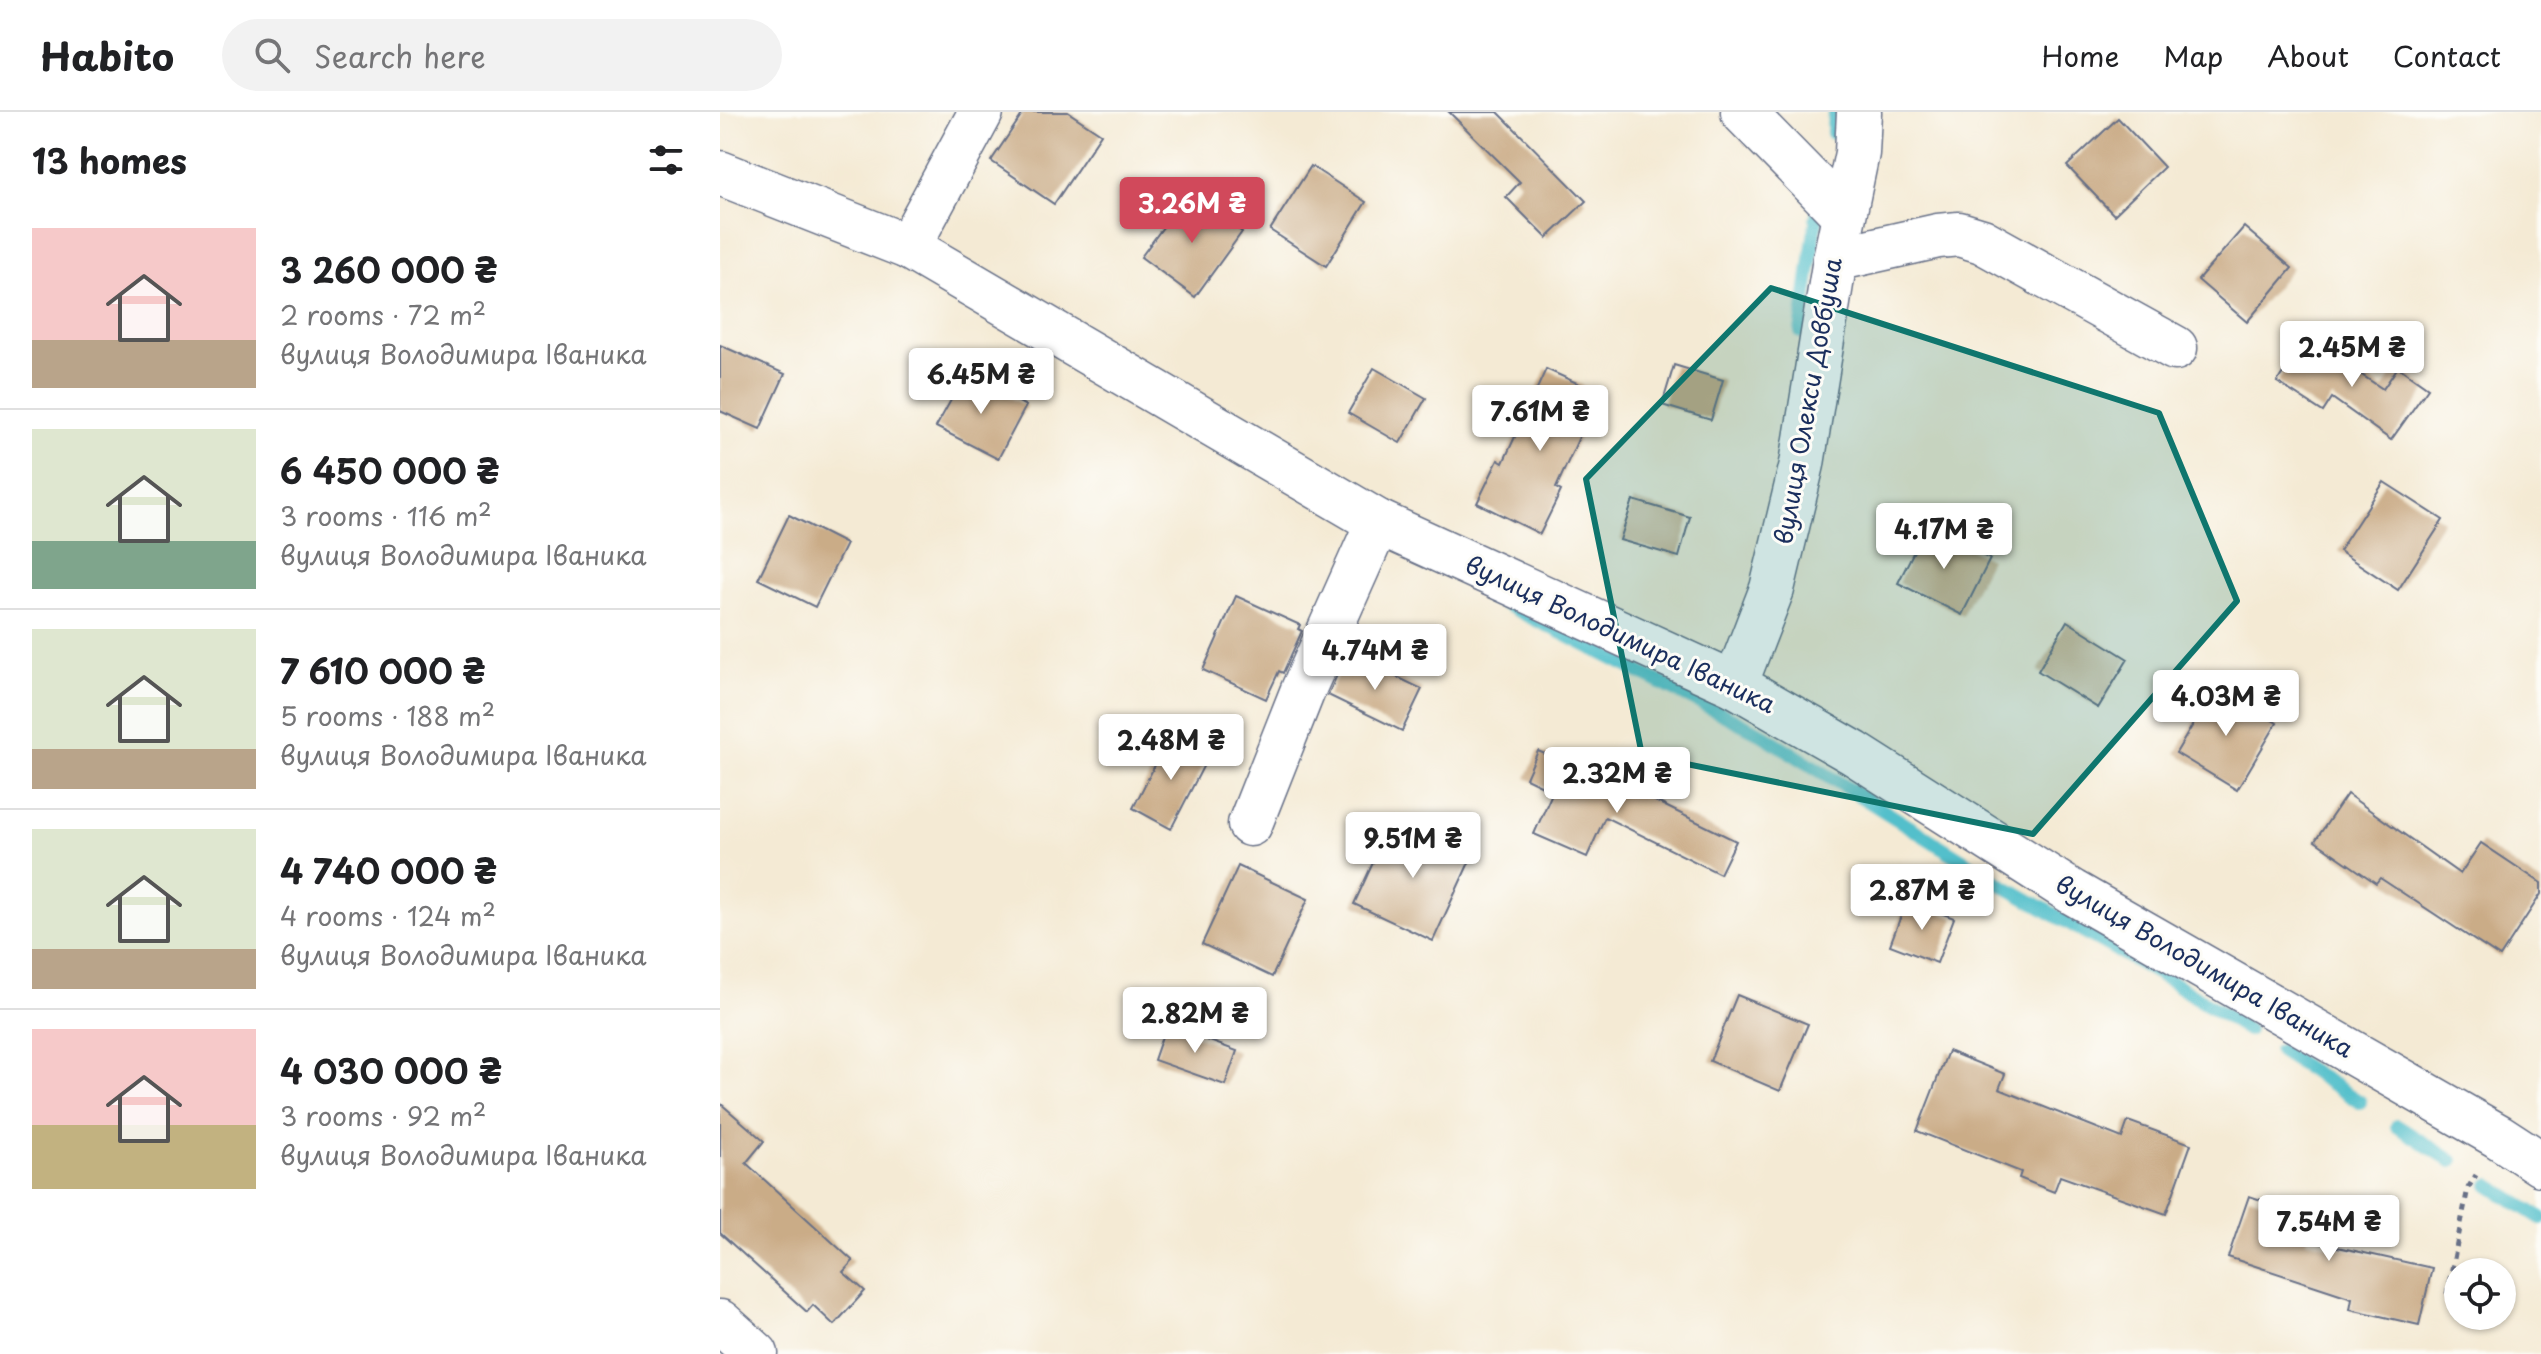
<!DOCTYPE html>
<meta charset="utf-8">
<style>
:root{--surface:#fff;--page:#f2f2f2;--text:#202124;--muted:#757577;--line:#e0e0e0;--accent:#d1495b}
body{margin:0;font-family:"Playpen Sans",sans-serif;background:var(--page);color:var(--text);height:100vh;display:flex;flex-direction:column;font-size:30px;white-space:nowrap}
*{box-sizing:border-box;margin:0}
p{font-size:26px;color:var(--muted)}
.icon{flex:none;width:44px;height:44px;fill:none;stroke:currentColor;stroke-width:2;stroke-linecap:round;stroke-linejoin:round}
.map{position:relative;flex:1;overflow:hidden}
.side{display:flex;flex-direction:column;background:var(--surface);width:720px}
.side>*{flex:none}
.fabs{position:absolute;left:1724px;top:1146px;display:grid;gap:16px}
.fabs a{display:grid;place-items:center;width:72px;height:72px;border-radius:50%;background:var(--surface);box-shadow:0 2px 6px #0004;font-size:40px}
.price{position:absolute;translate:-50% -68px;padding:0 18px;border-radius:8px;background:#fff;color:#222;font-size:26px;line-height:52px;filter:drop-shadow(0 2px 4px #0008)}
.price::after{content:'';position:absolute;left:50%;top:48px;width:24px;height:18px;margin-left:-12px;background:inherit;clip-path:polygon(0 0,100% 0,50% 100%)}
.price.active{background:var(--accent);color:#fff}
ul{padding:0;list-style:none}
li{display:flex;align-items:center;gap:24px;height:200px;padding:0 32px}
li+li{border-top:2px solid var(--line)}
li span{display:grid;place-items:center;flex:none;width:224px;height:160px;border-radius:0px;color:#555}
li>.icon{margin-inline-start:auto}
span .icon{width:96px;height:96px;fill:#fffc;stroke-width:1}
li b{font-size:34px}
h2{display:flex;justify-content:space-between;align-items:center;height:96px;padding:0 32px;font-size:34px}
header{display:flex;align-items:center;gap:48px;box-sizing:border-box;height:112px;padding:0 40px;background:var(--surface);border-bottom:2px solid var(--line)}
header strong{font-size:38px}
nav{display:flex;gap:44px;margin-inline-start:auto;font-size:28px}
.search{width:560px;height:72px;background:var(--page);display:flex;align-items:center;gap:20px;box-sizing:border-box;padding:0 28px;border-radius:44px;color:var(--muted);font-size:30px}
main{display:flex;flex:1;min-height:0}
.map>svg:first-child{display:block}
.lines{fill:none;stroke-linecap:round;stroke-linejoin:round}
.stream{stroke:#52bfcb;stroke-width:14}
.building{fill:#caac87}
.minor-casing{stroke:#677087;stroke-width:47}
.path{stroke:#677087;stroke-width:5;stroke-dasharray:6 6;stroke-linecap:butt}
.minor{stroke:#fff;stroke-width:44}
.marked{fill:#0f766e;fill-opacity:0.2;stroke:#0f766e;stroke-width:6;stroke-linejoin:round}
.labels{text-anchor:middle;stroke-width:6;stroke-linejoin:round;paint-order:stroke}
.street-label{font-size:24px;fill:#1b2f5e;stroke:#fdfcf7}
</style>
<header>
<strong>Habito</strong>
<div class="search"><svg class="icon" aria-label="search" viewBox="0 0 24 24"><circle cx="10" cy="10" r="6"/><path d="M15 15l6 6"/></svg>Search here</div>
<nav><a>Home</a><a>Map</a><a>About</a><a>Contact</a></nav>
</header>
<main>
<section class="side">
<h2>13 homes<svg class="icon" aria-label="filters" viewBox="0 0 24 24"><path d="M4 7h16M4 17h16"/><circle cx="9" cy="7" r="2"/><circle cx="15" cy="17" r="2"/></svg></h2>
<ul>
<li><span style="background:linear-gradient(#f6c9c9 70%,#b9a48a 0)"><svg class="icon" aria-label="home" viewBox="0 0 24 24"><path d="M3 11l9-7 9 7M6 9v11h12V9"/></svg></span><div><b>3 260 000 ₴</b><p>2 rooms · 72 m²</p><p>вулиця Володимира Іваника</p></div></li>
<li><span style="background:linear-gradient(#dfe7d0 70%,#7fa58c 0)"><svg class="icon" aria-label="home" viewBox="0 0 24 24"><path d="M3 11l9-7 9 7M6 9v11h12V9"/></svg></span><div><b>6 450 000 ₴</b><p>3 rooms · 116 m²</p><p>вулиця Володимира Іваника</p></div></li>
<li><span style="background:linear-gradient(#dfe7d0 75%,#b9a48a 0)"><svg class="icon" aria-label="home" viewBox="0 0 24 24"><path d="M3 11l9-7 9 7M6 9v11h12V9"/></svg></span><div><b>7 610 000 ₴</b><p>5 rooms · 188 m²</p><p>вулиця Володимира Іваника</p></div></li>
<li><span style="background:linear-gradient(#dfe7d0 75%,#b9a48a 0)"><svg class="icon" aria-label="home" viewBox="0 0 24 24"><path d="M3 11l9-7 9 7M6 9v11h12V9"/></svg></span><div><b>4 740 000 ₴</b><p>4 rooms · 124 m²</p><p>вулиця Володимира Іваника</p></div></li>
<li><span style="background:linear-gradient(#f6c9c9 60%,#c2b280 0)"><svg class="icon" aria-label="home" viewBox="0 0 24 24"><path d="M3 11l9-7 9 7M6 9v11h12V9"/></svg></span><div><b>4 030 000 ₴</b><p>3 rooms · 92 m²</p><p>вулиця Володимира Іваника</p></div></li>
</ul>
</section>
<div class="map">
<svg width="1821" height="1242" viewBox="0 0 1821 1242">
<rect width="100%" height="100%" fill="#fdfcf7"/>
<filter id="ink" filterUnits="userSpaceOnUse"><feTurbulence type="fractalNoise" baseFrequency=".0125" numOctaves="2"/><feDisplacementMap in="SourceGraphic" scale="16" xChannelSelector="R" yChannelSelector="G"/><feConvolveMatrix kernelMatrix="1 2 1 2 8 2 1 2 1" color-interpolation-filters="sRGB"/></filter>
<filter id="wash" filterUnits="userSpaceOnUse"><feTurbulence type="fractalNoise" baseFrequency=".006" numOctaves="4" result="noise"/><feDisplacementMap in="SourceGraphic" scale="32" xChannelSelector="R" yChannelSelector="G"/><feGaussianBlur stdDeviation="1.8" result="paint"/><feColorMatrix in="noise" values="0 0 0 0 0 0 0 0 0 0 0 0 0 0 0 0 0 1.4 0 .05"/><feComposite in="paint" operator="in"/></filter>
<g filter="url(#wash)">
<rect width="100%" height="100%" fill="#f4ead4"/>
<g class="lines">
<g class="stream">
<polyline points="1113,21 1114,0"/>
<polyline points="1081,220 1097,103"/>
<polyline points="765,482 1038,620 1284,774 1452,870 1528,918"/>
<polyline points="1560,939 1640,990"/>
<polyline points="1677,1014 1732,1049"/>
<polyline points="1769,1073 1821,1106"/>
</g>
</g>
<g id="blocks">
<g class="building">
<polygon points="304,0 348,0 381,22 334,92 271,49"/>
<polygon points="729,0 778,0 866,89 827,126 786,85 800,70"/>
<polygon points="1398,6 1444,55 1394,103 1347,54"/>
<polygon points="591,54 646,90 606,154 550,118"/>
<polygon points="469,80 522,120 475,185 421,145"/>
<polygon points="1524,115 1572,156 1527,210 1478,168"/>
<polygon points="1586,226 1663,277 1678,255 1708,276 1671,328 1612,286 1603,300 1557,270"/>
<polygon points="0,233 65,262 40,317 0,299"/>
<polygon points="954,253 1003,268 991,308 942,293"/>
<polygon points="654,256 706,286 680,331 628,301"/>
<polygon points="826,257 879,281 836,376 841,379 820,422 757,391 778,348 783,351"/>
<polygon points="246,261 306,294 278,347 216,315"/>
<polygon points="1664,370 1723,408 1678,478 1619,439"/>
<polygon points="913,388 970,405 959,445 900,428"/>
<polygon points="69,403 126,432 95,495 38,467"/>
<polygon points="1206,415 1270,447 1242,503 1178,471"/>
<polygon points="516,484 580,513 578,517 582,519 563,561 559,559 546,587 483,558"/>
<polygon points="1347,509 1408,547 1378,596 1318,559"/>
<polygon points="627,541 702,577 682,619 608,583"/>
<polygon points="1496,574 1557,611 1517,678 1456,641"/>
<polygon points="451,622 489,643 451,717 413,696"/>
<polygon points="818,639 931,687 1016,729 1000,762 885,705 867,745 814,722 833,679 806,666"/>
<polygon points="1627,682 1740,762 1761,731 1821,771 1821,782 1780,845 1660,766 1656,771 1595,729"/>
<polygon points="673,707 752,744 713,829 634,792"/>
<polygon points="518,754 588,787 552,865 482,832"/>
<polygon points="1187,788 1234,806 1217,851 1170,833"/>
<polygon points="1017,883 1088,912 1060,979 990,949"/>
<polygon points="446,913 517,939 505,973 434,948"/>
<polygon points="1228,939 1285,962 1279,977 1402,1026 1408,1009 1471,1032 1446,1102 1340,1064 1334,1080 1299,1066 1301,1060 1197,1019"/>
<polygon points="0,991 44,1029 26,1051 133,1149 123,1160 145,1179 114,1213 93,1193 87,1200 0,1121"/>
<polygon points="1529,1084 1593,1105 1586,1128 1712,1156 1699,1213 1630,1197 1632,1186 1508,1145"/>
</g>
</g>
</g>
<g filter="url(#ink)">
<use href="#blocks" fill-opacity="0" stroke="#677087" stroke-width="2"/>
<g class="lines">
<g class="minor-casing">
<g id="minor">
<polyline points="1023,0 1123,102"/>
<polyline points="0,61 188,135 658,410 1015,573 1134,641 1352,780 1778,1024 1821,1052"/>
<polyline points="188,135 261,0"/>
<polyline points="1115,147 1218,124 1239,122 1262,129 1455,236"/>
<polyline points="1015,573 1052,477 1082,352 1115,147 1137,41 1139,0"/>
<polyline points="530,712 583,578 658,410"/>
<polyline points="0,1210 36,1242"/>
</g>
</g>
<polyline class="path" points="1727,1182 1748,1076 1756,1063"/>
<use href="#minor" class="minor"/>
</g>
</g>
<path class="marked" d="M1051 176 1439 301 1517 489 1313 722 922 643 866 367Z"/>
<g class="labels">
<g class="street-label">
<text transform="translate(1089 289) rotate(-80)" y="8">вулиця Олекси Довбуша</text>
<text transform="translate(900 523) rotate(25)" y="8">вулиця Володимира Іваника</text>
<text transform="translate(1484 855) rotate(30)" y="8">вулиця Володимира Іваника</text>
</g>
</g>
</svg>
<div class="fabs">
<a><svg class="icon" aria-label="locate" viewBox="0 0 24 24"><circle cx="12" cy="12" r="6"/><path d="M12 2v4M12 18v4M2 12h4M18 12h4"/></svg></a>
</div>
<b class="price active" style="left:472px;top:133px">3.26M ₴</b>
<b class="price" style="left:1632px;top:277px">2.45M ₴</b>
<b class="price" style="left:261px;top:304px">6.45M ₴</b>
<b class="price" style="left:820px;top:341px">7.61M ₴</b>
<b class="price" style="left:1224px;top:459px">4.17M ₴</b>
<b class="price" style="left:655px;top:580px">4.74M ₴</b>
<b class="price" style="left:1506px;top:626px">4.03M ₴</b>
<b class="price" style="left:451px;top:670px">2.48M ₴</b>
<b class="price" style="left:897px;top:703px">2.32M ₴</b>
<b class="price" style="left:693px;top:768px">9.51M ₴</b>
<b class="price" style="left:1202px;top:820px">2.87M ₴</b>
<b class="price" style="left:475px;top:943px">2.82M ₴</b>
<b class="price" style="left:1609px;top:1151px">7.54M ₴</b>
</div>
</main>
